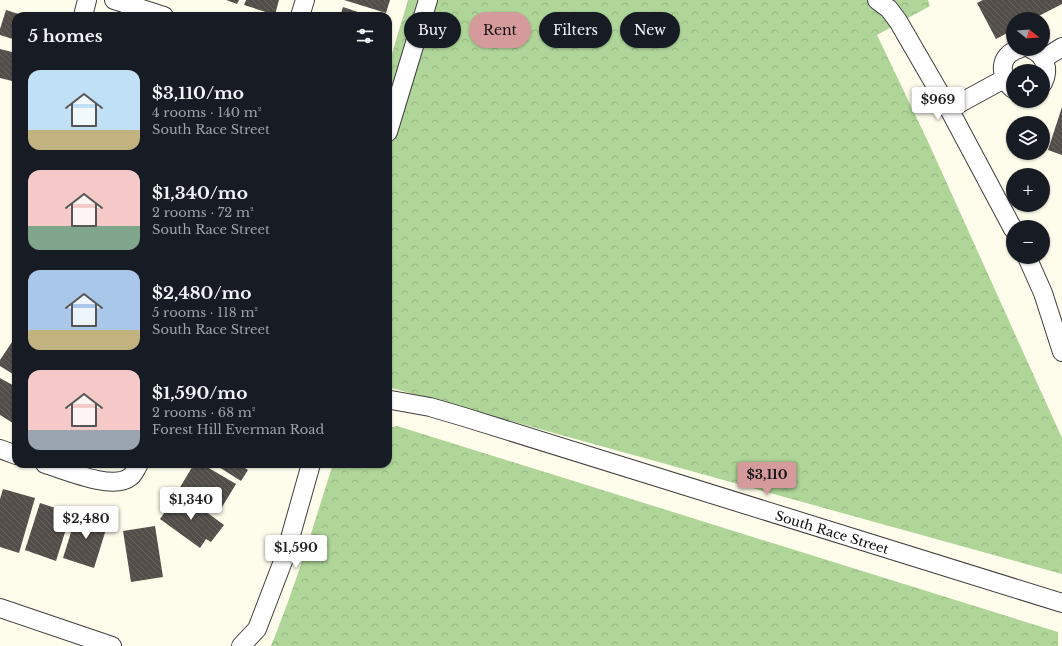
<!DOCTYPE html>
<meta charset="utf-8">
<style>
:root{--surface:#171b24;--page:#20242c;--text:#f1f3f6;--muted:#9ea1a6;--accent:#d59b9c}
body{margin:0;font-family:"Libre Baskerville",serif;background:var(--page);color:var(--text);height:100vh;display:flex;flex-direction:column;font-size:15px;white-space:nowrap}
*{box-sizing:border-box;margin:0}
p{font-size:13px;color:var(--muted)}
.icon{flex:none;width:22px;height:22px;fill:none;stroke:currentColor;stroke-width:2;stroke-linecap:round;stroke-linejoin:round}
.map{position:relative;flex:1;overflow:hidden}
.sheet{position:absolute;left:12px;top:12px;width:380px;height:456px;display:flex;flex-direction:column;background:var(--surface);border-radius:12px;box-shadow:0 1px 3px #0004}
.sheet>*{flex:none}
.hud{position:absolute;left:404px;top:12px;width:380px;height:36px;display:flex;gap:8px}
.needle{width:26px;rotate:107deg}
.controls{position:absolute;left:1006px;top:12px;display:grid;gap:8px}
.controls a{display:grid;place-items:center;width:44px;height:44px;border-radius:50%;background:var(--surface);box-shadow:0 1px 3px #0004;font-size:20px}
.price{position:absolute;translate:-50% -34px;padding:0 9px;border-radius:4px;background:#fff;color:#222;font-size:13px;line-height:26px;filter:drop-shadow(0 1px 2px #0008)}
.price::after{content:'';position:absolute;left:50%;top:24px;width:12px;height:9px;margin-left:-6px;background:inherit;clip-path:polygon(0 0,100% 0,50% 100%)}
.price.on{background:var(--accent);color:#111}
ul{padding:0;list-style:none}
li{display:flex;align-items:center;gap:12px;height:100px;padding:0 16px}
li span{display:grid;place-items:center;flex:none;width:112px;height:80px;border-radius:12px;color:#555}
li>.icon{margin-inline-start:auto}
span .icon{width:48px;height:48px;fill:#fffc;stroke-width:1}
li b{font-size:17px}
h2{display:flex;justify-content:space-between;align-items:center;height:48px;padding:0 16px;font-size:17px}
.pill{padding:0 14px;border-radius:18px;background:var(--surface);box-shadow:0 1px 3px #0004;font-size:14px;line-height:36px}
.pill.on{background:var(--accent);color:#111}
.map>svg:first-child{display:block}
.forest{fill:url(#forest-crowns)}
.building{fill:url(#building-back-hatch)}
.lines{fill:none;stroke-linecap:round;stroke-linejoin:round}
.minor-casing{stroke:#3f3f3f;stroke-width:20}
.minor{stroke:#fff;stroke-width:18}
.labels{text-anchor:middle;stroke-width:4;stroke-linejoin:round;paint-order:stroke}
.street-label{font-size:13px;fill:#0c0c0c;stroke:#fff}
</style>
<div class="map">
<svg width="1062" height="646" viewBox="0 0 1062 646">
<defs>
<pattern id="forest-crowns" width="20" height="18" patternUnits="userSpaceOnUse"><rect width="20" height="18" fill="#afd598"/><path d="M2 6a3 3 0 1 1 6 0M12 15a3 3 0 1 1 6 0" fill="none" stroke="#95b682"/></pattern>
<pattern id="building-back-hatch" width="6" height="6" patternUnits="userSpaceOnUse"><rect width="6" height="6" fill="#534e49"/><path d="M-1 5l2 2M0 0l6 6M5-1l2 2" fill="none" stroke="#67635f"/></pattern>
</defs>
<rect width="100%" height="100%" fill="#fefceb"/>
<g class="forest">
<polygon points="408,0 928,0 930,6 877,35 930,146 1062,438 1062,574 388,387 388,67"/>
<path d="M397 426 1058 632V646H271C295 588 313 527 332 467L335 464H388V428Z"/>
</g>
<g class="building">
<polygon points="226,0 239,0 237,4"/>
<polygon points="246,0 279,0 275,15 244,5"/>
<polygon points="344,0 390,0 386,13"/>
<polygon points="983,0 1062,0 1062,4 1033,19 1013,19 1013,30 996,39 977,3"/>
<polygon points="343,7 370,16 340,16"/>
<polygon points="6,10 25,16 16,16 16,40 0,35 0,29"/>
<polygon points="0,49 16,53 16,82 0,78"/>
<polygon points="1062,107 1062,155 1048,150"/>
<polygon points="16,336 16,376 0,366 0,360"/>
<polygon points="0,378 16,387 16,425 0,415"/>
<polygon points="194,464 202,464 236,484 219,512 179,489"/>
<polygon points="214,464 243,464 242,466 248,470 241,481"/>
<polygon points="3,489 35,498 19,553 0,547 0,499"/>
<polygon points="179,492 224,525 211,542 206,539 200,548 160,519"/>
<polygon points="40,503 71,513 56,561 25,550"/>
<polygon points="77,513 108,523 94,568 63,558"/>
<polygon points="155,526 163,577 131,582 123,531"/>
</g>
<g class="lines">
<g class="minor-casing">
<g id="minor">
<polyline points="114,0 164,16"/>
<polyline points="877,0 889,9 898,21 949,109 1013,229"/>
<polyline points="83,16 87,0"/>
<polyline points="300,16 305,0"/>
<path d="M1031 49C1045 55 1050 69 1043 83"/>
<polyline points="1043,59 1062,47"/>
<path d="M1013 89C999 77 998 55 1019 49"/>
<polyline points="949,109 1004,79"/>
<polyline points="388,132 428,0"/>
<polyline points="1027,257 1043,293 1062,352"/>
<polyline points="388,401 391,400 430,407 464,417 1062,603"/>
<polyline points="0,449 16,455"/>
<path d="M45 464C65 470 113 491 130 477 134 475 136 468 139 464"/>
<polyline points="0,608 112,646"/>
<polyline points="241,646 257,629 285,556 311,464"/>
</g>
</g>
<use href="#minor" class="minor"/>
</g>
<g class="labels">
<g class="street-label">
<text transform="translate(832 532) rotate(17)" y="5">South Race Street</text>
</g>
</g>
</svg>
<div class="controls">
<a><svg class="needle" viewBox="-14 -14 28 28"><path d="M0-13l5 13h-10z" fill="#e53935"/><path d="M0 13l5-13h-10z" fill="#9ea1a6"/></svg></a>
<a><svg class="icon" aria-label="locate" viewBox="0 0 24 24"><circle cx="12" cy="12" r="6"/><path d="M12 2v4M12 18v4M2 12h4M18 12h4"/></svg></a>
<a><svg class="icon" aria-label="layers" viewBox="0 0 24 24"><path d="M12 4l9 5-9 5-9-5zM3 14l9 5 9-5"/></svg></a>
<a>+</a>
<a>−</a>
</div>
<b class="price" style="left:938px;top:121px">$969</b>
<b class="price on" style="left:767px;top:496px">$3,110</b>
<b class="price" style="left:191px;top:521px">$1,340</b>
<b class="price" style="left:86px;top:540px">$2,480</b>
<b class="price" style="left:296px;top:569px">$1,590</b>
<div class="hud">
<a class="pill">Buy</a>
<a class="pill on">Rent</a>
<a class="pill">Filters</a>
<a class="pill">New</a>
</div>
<section class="sheet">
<h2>5 homes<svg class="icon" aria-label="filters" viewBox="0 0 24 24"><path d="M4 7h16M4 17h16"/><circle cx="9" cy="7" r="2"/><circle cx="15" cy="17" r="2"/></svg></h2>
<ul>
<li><span style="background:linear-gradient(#bfe0f5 75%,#c2b280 0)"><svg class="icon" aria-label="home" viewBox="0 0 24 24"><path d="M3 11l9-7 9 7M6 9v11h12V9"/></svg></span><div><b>$3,110/mo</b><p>4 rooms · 140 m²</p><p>South Race Street</p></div></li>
<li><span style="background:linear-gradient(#f6c9c9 70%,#7fa58c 0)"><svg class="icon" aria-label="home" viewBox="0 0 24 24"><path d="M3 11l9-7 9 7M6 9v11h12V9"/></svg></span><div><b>$1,340/mo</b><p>2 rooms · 72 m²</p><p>South Race Street</p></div></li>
<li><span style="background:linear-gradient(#a9c7e8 75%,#c2b280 0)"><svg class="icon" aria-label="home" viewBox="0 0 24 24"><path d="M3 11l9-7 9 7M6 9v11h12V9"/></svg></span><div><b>$2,480/mo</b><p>5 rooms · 118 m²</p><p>South Race Street</p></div></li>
<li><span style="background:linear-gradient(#f6c9c9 75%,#9aa5b1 0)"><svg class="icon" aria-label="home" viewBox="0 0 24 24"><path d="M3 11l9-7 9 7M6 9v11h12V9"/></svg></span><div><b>$1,590/mo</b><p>2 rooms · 68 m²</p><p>Forest Hill Everman Road</p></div></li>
</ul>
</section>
</div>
